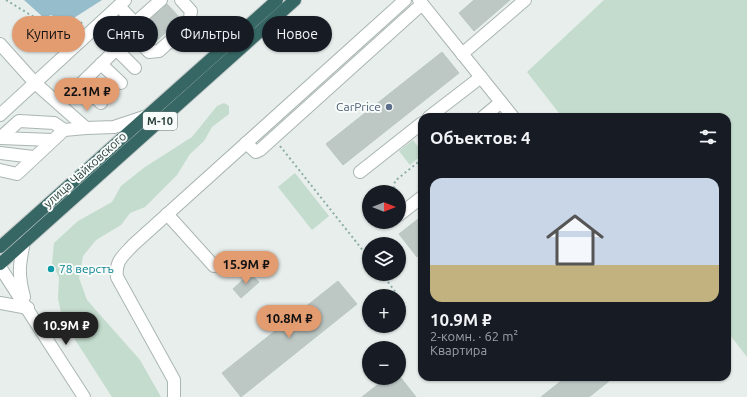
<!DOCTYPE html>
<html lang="ru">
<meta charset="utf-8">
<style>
:root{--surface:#171b24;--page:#242831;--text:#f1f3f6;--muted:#9ea1a6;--accent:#e39b70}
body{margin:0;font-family:Ubuntu,sans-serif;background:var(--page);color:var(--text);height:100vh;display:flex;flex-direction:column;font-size:15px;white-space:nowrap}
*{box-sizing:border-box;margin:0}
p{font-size:13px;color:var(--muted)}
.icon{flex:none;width:22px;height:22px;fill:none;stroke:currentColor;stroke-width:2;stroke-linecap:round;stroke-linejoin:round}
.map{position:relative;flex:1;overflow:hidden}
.sheet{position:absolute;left:418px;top:113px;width:313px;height:268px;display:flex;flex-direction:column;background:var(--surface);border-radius:12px;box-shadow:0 1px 3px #0004}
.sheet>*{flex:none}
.top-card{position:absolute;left:12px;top:16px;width:346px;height:36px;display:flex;gap:8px}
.needle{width:26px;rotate:90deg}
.tools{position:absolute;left:362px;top:185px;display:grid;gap:8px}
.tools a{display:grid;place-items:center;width:44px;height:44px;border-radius:50%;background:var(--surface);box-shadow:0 1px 3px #0004;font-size:20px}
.price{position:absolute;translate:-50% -34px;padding:0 9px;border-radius:14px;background:var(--accent);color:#111;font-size:13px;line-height:26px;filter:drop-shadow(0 1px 2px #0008)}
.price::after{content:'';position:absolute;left:50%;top:24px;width:12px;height:9px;margin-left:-6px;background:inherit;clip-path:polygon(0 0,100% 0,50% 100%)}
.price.selected{background:#222;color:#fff}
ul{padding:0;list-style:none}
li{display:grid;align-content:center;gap:8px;height:212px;padding:0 12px}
li span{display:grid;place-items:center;height:124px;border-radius:12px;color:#555}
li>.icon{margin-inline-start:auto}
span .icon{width:72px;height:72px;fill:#fffc;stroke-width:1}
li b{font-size:17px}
h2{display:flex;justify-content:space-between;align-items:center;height:48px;padding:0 12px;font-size:17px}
.tag{padding:0 14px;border-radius:18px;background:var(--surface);box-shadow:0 1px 3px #0004;font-size:14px;line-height:36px}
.tag.selected{background:var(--accent);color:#111}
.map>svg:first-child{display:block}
.green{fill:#c3dccd}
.water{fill:#96bdcc}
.building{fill:#bdc8c5;stroke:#bac7c3}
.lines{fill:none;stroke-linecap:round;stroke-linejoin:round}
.minor-casing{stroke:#aab6b3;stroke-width:14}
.highway-casing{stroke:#c3c9c8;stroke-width:14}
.path{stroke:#8baea7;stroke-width:2;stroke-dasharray:2 3;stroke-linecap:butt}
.minor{stroke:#fff;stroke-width:12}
.highway{stroke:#366764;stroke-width:12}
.service-dot{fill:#5c6f8a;stroke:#f7fbf9;stroke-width:1.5}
.culture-dot{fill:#0f9aa8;stroke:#f7fbf9;stroke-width:1.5}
.labels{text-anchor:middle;stroke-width:4;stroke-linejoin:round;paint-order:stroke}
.shield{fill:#f7fbf9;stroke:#667774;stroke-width:1}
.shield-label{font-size:11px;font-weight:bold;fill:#283e3b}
.service-label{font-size:12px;fill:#4e5e75;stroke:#f7fbf9;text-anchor:end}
.street-label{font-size:12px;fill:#283e3b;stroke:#f7fbf9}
.culture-label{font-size:12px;fill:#0d838f;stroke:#f7fbf9;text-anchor:start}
</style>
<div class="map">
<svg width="747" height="397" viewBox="0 0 747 397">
<rect width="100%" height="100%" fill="#e7eeec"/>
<g class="green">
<polygon points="604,0 747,0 747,357 727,331 727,117 562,117 527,72"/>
<polygon points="224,103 229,106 229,114 212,127 204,141 190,154 177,175 145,207 130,213 121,225 96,240 83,256 79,278 87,300 140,360 161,397 112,397 63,321 58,299 59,277 52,263 54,243 78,221 112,202 121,186 145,167 192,137 217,106"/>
<polygon points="413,140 422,152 422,155 410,165 399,151"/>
<polygon points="295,173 329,216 312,230 278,187"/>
</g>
<polygon class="water" points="24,0 102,0 66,23 51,15 44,18"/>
<g class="building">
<polygon points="474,0 510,0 474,31 459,13"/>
<polygon points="167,4 181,19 153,44 141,31 142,27"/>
<polygon points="442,52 459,73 343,165 326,144"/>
<polygon points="422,216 422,253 417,257 399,234"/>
<polygon points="250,273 259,282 241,298 233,289"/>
<polygon points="338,281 357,304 241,397 222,373"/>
<polygon points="566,377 614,377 589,397 541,397"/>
<polygon points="386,378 401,378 416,397 362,397"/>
</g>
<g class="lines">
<g class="minor-casing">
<g id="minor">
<polyline points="161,0 135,23 132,34 149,52 159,51 189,24 191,11 181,0"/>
<polyline points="419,0 513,117"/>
<polyline points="119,6 135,23"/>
<polyline points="0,44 35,83 86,128 114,127 147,116"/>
<polyline points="116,49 135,68"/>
<polyline points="462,54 525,0"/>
<polyline points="101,64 121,83"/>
<polyline points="82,83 101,103"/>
<polyline points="60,104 132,34"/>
<polyline points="0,115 125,0"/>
<polyline points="429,117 481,77"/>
<polyline points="483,117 501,102"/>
<polyline points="0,138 19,121 54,123 64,130 86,128"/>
<polyline points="0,138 52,140"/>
<polyline points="246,143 256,152 260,150 422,4"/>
<polyline points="0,153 33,157"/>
<polyline points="0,170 17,174 64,130"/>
<polyline points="360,172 422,123"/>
<polyline points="167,214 214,266"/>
<polyline points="399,215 422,197"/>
<path d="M24 242C19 266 18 274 24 297"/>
<polyline points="0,267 84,397"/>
<polyline points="0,303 28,308"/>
<path d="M174 397V380L117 277C115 261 123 256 133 245L405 0"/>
</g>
</g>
<g class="highway-casing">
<g id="highway">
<polyline points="0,247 277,0"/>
<polyline points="0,264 295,0"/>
</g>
</g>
<g class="path">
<polyline points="6,0 57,31 72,29 84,21"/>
<polyline points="280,146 369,258"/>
<polyline points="398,192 394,187 395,181 422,159"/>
<polyline points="399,193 403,199"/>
<polyline points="382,274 397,294"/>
</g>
<use href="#minor" class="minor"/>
<use href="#highway" class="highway"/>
</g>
<circle class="service-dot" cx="389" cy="107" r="4"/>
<circle class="culture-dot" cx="51" cy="269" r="4"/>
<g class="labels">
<rect class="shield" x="143" y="112" width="34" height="18" rx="3"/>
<g class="shield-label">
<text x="160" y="125">М-10</text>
</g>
<g class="service-label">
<text x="381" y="111">CarPrice</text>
</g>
<g class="street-label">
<text transform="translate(85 170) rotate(-42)" y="4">улица Чайковского</text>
</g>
<g class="culture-label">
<text x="59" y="273">78 верстъ</text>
</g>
</g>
</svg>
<div class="tools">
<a><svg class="needle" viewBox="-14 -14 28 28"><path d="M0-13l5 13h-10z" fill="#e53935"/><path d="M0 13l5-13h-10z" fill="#9ea1a6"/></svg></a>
<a><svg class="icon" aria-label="layers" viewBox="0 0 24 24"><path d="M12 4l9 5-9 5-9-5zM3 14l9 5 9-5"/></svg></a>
<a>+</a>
<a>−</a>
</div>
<b class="price" style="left:87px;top:112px">22.1M ₽</b>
<b class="price" style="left:246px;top:285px">15.9M ₽</b>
<b class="price" style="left:289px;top:339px">10.8M ₽</b>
<b class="price selected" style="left:66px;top:346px">10.9M ₽</b>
<div class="top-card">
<a class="tag selected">Купить</a>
<a class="tag">Снять</a>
<a class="tag">Фильтры</a>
<a class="tag">Новое</a>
</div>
<section class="sheet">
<h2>Объектов: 4<svg class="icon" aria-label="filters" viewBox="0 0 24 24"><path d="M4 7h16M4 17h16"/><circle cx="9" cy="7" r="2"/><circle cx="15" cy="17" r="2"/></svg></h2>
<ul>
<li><span style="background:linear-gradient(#c9d6e8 70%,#c2b280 0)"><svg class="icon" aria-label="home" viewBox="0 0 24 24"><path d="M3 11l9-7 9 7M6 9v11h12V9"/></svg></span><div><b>10.9M ₽</b><p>2-комн. · 62 m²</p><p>Квартира</p></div></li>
</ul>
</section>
</div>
